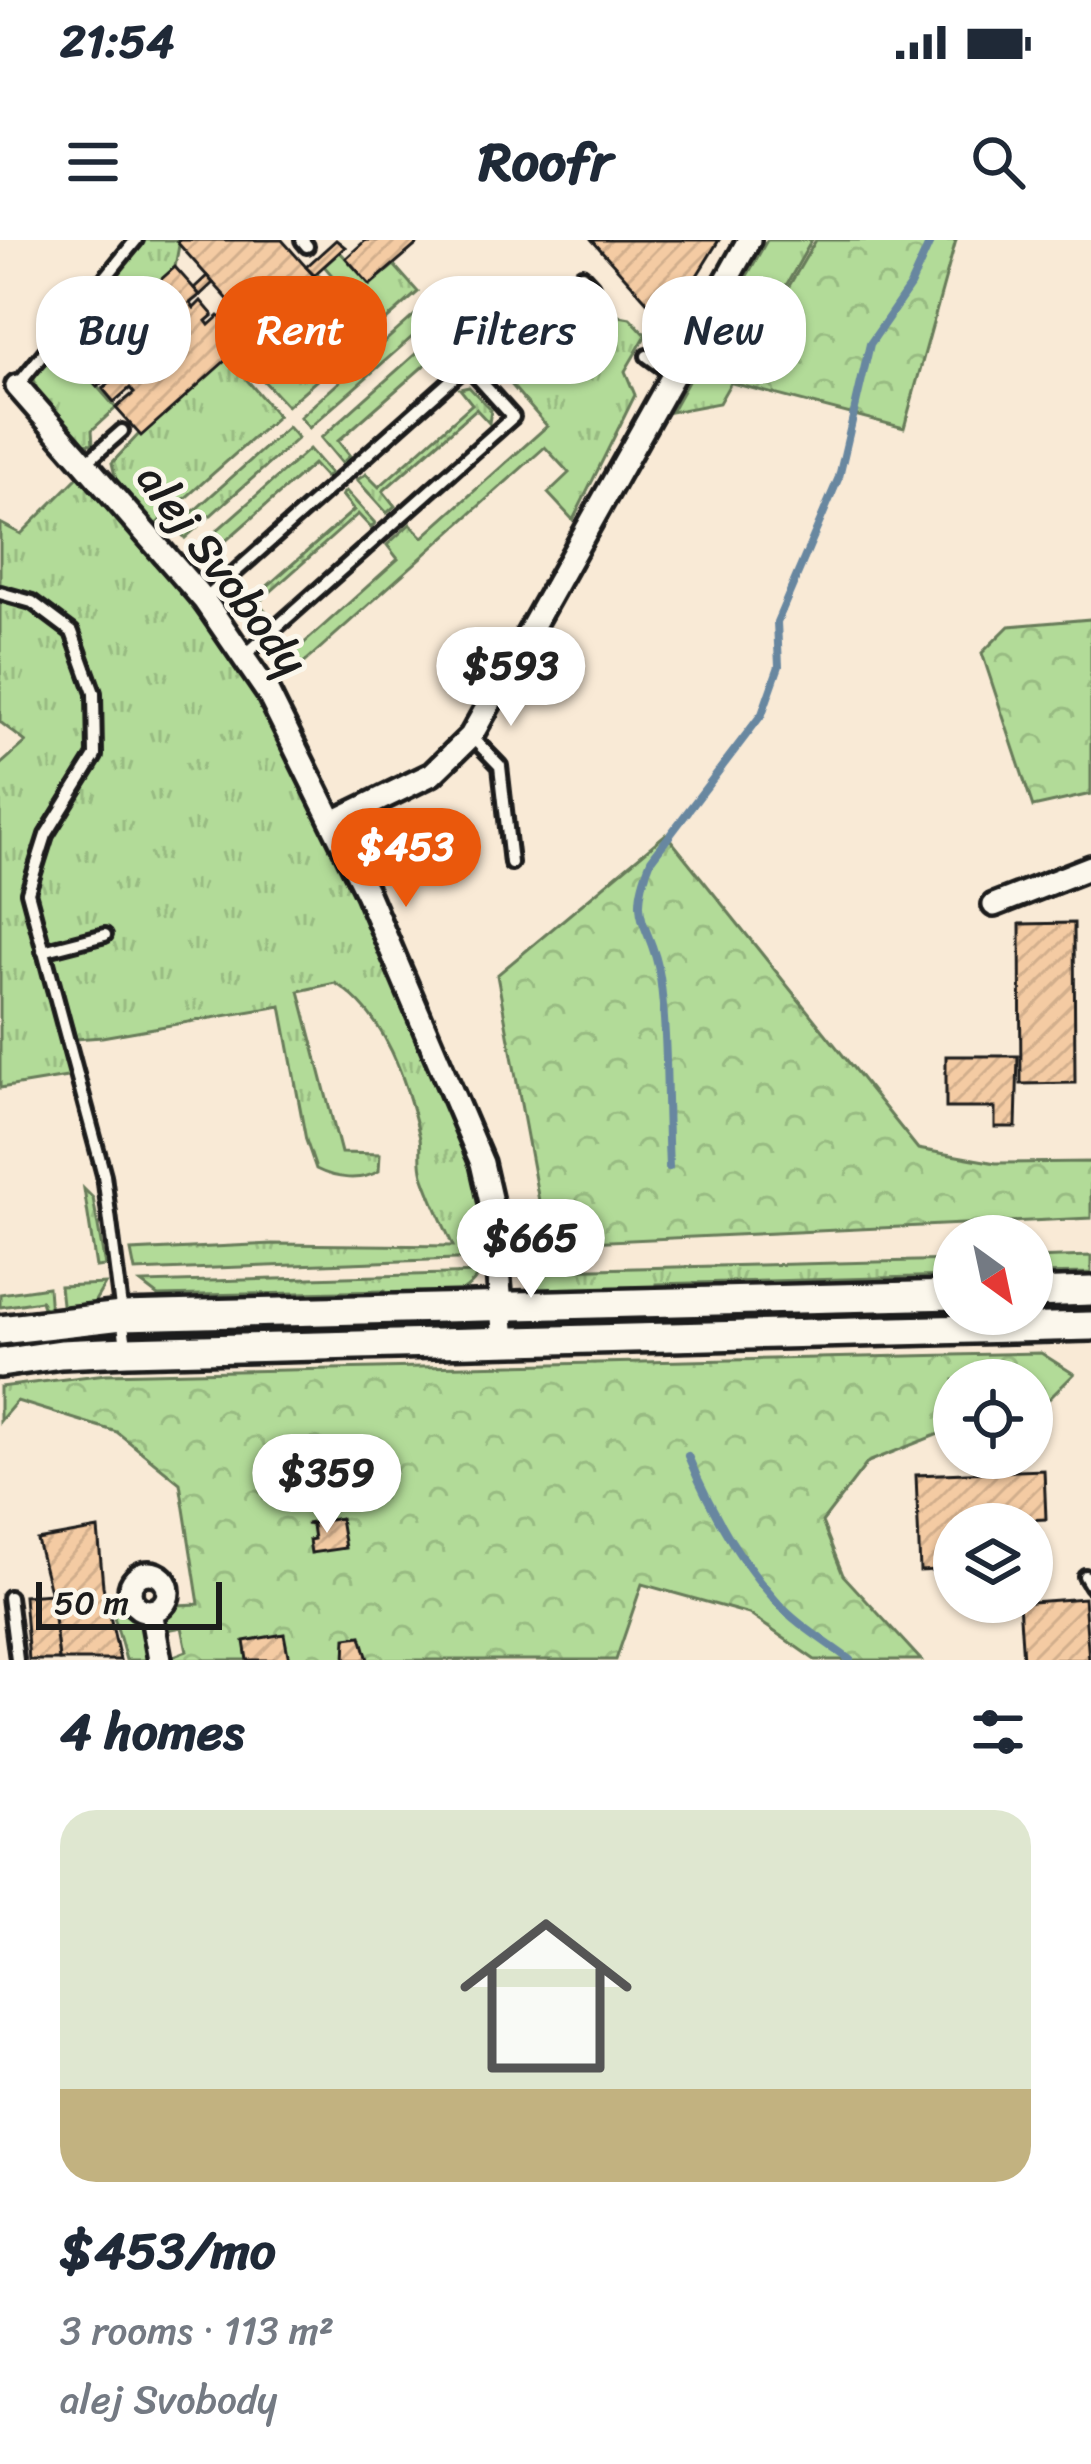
<!DOCTYPE html>
<meta charset="utf-8">
<style>
:root{--surface:#fff;--page:#f6f6f7;--text:#1f2937;--muted:#747a83;--accent:#ea580c}
body{margin:0;font-family:Sriracha,sans-serif;background:var(--page);color:var(--text);height:100vh;display:flex;flex-direction:column;font-size:45px;white-space:nowrap}
*{box-sizing:border-box;margin:0}
p{font-size:39px;color:var(--muted)}
.icon{flex:none;width:66px;height:66px;fill:none;stroke:currentColor;stroke-width:2;stroke-linecap:round;stroke-linejoin:round}
.map{position:relative;height:1420px;overflow:hidden}
.sheet{display:flex;flex-direction:column;background:var(--surface);flex:1}
.sheet>*{flex:none}
.banner{position:absolute;left:36px;top:36px;width:1020px;height:108px;display:flex;gap:24px}
.needle{width:78px;rotate:147deg}
.buttons{position:absolute;left:933px;top:975px;display:grid;gap:24px}
.buttons a{display:grid;place-items:center;width:120px;height:120px;border-radius:50%;background:var(--surface);box-shadow:0 3px 9px #0004;font-size:60px}
.scale{position:absolute;left:36px;bottom:30px;width:186px;box-sizing:border-box;padding-left:12px;border:6px solid #1c1c1c;border-top:0;font-size:33px;line-height:42px;white-space:nowrap;color:#1c1c1c;-webkit-text-stroke:9px #fbf7ec;paint-order:stroke}
.price{position:absolute;translate:-50% -102px;padding:0 27px;border-radius:42px;background:#fff;color:#222;font-size:39px;line-height:78px;filter:drop-shadow(0 3px 6px #0008)}
.price::after{content:'';position:absolute;left:50%;top:72px;width:36px;height:27px;margin-left:-18px;background:inherit;clip-path:polygon(0 0,100% 0,50% 100%)}
.price.current{background:var(--accent);color:#fff}
ul{padding:0;list-style:none}
li{display:grid;align-content:center;gap:24px;height:636px;padding:0 60px}
li span{display:grid;place-items:center;height:372px;border-radius:36px;color:#555}
li>.icon{margin-inline-start:auto}
span .icon{width:216px;height:216px;fill:#fffc;stroke-width:1}
li b{font-size:51px}
h2{display:flex;justify-content:space-between;align-items:center;height:144px;padding:0 60px;font-size:51px}
.chip{padding:0 42px;border-radius:48px;background:var(--surface);box-shadow:0 3px 9px #0004;font-size:42px;line-height:108px}
.chip.current{background:var(--accent);color:#fff}
.status{display:flex;justify-content:space-between;align-items:center;height:84px;padding:0 60px;background:var(--surface);direction:ltr}
.status svg{height:33px;fill:currentColor}
header{display:flex;justify-content:space-between;align-items:center;height:156px;padding:0 60px;background:var(--surface);font-size:54px;font-weight:700}
.map>svg:first-child{display:block}
.grass{fill:url(#grass-tufts);stroke:#677c5a;stroke-width:3}
.forest{fill:url(#forest-crowns);stroke:#677c5a;stroke-width:3}
.lines{fill:none;stroke-linecap:round;stroke-linejoin:round}
.stream{stroke:#6887a0;stroke-width:8}
.building{fill:url(#building-hatch);stroke:#1c1c1c;stroke-width:3}
.lane-casing{stroke:#1c1c1c;stroke-width:20}
.street-casing{stroke:#1c1c1c;stroke-width:30}
.secondary-casing{stroke:#1c1c1c;stroke-width:36}
.lane{stroke:#fbf7ec;stroke-width:10}
.street{stroke:#fbf7ec;stroke-width:21}
.secondary{stroke:#fbf7ec;stroke-width:27}
.labels{text-anchor:middle;stroke-width:10;stroke-linejoin:round;paint-order:stroke}
.street-label{font-size:45px;fill:#1c1c1c;stroke:#fbf7ec}
</style>
<div class="status"><b>21:54</b><svg viewBox="0 0 49 12"><path d="M0 12V9h3v3zM5 12V6h3v6zM10 12V3h3v9zM15 12V0h3v12zM26 1h20v11H26zM47 4h2v5h-2z"/></svg></div>
<header><svg class="icon" aria-label="menu" viewBox="0 0 24 24"><path d="M4 6h16M4 12h16M4 18h16"/></svg>Roofr<svg class="icon" aria-label="search" viewBox="0 0 24 24"><circle cx="10" cy="10" r="6"/><path d="M15 15l6 6"/></svg></header>
<div class="map">
<svg width="1091" height="1420" viewBox="0 0 1091 1420">
<defs>
<pattern id="grass-tufts" width="24" height="20" patternUnits="userSpaceOnUse" patternTransform="scale(3)"><rect width="24" height="20" fill="#b2db98"/><path d="M3 7l-1-3M5 7V3M7 7l1-3M15 17l-1-3M17 17v-4M19 17l1-3" fill="none" stroke="#98bb82"/></pattern>
<pattern id="forest-crowns" width="20" height="18" patternUnits="userSpaceOnUse" patternTransform="scale(3)"><rect width="20" height="18" fill="#b2db98"/><path d="M2 6a3 3 0 1 1 6 0M12 15a3 3 0 1 1 6 0" fill="none" stroke="#98bb82"/></pattern>
<pattern id="building-hatch" width="6" height="6" patternUnits="userSpaceOnUse" patternTransform="scale(3)"><rect width="6" height="6" fill="#f4cba3"/><path d="M-1 1l2-2M0 6l6-6M5 7l2-2" fill="none" stroke="#d1ae8c"/></pattern>
</defs>
<rect width="100%" height="100%" fill="#f9ead6"/>
<filter id="ink" filterUnits="userSpaceOnUse"><feTurbulence type="fractalNoise" baseFrequency=".00833" numOctaves="2"/><feDisplacementMap in="SourceGraphic" scale="24" xChannelSelector="R" yChannelSelector="G"/><feConvolveMatrix kernelMatrix="1 2 1 2 8 2 1 2 1" color-interpolation-filters="sRGB"/></filter>
<g filter="url(#ink)">
<g class="grass">
<polygon points="142,0 180,0 175,27 73,119 116,168 92,190 93,204 81,203 38,154 33,136"/>
<polygon points="767,0 812,0 719,163 671,172"/>
<polygon points="340,12 370,45 394,25 418,52 377,88 324,26"/>
<polygon points="317,33 370,94 287,166 236,111 241,100"/>
<polygon points="427,64 437,75 309,188 300,177"/>
<polygon points="587,70 630,78 646,95 625,131 635,155 573,280 548,253 569,233 545,207 289,436 271,408 279,400 292,414 398,319 387,305 410,284 423,297 547,186 496,127 549,79 569,78"/>
<polygon points="447,86 453,93 449,97 452,101 338,201 350,216 342,223 321,198"/>
<polygon points="228,118 278,176 155,285 117,244 112,223 139,194"/>
<polygon points="469,147 491,170 489,183 476,169 383,251 395,266 387,273 357,240 366,234 379,247 472,164 460,149"/>
<polygon points="288,187 298,198 185,298 176,287"/>
<polygon points="309,209 330,233 326,238 313,224 213,312 226,327 217,334 196,309"/>
<path d="M79 236C143 309 211 382 262 466 342 599 396 749 459 891L478 955 482 1018 135 1031 131 1011 272 1004 453 1006C443 983 431 959 423 935 419 922 422 911 420 898 407 843 386 774 335 743L299 751 341 913 380 914 379 931C360 942 336 939 316 929L306 900 281 766 102 797 76 799 73 788 59 791 73 836 0 848V525L26 502 0 482V283L21 294Z"/>
<polygon points="346,251 375,283 371,288 358,274 258,363 270,377 257,389 231,353 241,345 254,358 354,270 342,255"/>
<polygon points="84,949 93,958 105,1026 96,1027"/>
<polygon points="1091,1016 1091,1033 1032,1034 1032,1018"/>
<polygon points="954,1020 954,1036 656,1044 655,1058 539,1055 516,1031"/>
<path d="M479 1033C461 1066 419 1062 385 1065L384 1051 158 1056 141 1043Z"/>
<polygon points="105,1044 92,1066 63,1073 60,1046"/>
<polygon points="48,1047 50,1075 45,1074 41,1061 0,1067 0,1054"/>
<polygon points="1032,1062 1091,1062 1091,1072 1087,1074 534,1089 526,1084 527,1079 954,1064 954,1074 1032,1074"/>
<polygon points="464,1081 462,1089 157,1097 155,1094 157,1086"/>
<polygon points="123,1364 141,1380 149,1420 126,1420 113,1373 113,1366"/>
</g>
<g class="forest">
<polygon points="816,0 956,0 904,188 732,143"/>
<polygon points="1091,379 1091,554 1033,567 982,413 1009,386"/>
<polygon points="666,594 918,909 996,923 1091,922 1091,978 547,1004 497,735"/>
<polygon points="1041,1113 1074,1134 1043,1165 1032,1168 1032,1140 954,1140 954,1188 868,1222 822,1282 843,1335 921,1420 815,1420 749,1374 642,1344 616,1420 171,1420 171,1417 187,1411 182,1387 167,1390 164,1375 175,1365 199,1364 180,1243 117,1192 17,1161 0,1181 0,1147 106,1134"/>
</g>
<g class="lines">
<g class="stream">
<path d="M669 927C666 865 668 799 660 737 652 682 625 683 651 620L762 474 779 426 777 382 839 237 870 104 910 46 931 0"/>
<path d="M688 1216C710 1269 738 1319 776 1361 797 1385 825 1401 850 1420"/>
</g>
</g>
<g class="building">
<polygon points="180,0 282,0 315,37 255,90 177,2"/>
<polygon points="336,0 345,7 314,35 306,27"/>
<polygon points="366,0 422,0 370,45 346,18"/>
<polygon points="592,0 719,0 667,84"/>
<polygon points="175,27 200,55 190,63 194,68 201,61 213,75 206,81 209,85 219,76 244,104 141,196 116,168 134,153 130,148 114,162 103,149 118,136 114,131 97,147 72,119"/>
<polygon points="207,36 213,43 200,55 194,48"/>
<polygon points="246,80 254,88 241,100 233,92"/>
<polygon points="1074,683 1075,843 1021,844 1020,684"/>
<polygon points="946,816 1018,816 1016,887 995,887 995,868 946,868"/>
<polygon points="1044,1230 1046,1279 1025,1280 1025,1284 954,1284 954,1329 920,1331 916,1235"/>
<polygon points="340,1278 345,1308 311,1313 309,1300 314,1299 312,1285 306,1284"/>
<polygon points="98,1289 103,1346 120,1420 59,1420 51,1355 37,1300"/>
<polygon points="51,1354 59,1420 29,1420 24,1356"/>
<polygon points="1084,1358 1089,1420 1023,1420 1019,1363"/>
<polygon points="284,1394 289,1420 247,1420 244,1401"/>
<polygon points="361,1396 368,1420 345,1420 346,1398"/>
</g>
<g class="lines">
<g class="lane-casing">
<g id="lane">
<polyline points="302,0 307,6"/>
<polyline points="647,116 673,135"/>
<polyline points="472,131 582,35 592,46 578,59 549,63"/>
<polyline points="17,146 136,0"/>
<polyline points="87,222 122,191"/>
<polyline points="0,353 32,362 72,392 94,453 95,516 46,595 28,652 104,935 126,1107"/>
<polyline points="204,360 467,126 513,177 244,416"/>
<polyline points="471,496 500,526 511,623"/>
<polyline points="43,711 105,695"/>
<polyline points="1085,1336 1091,1346"/>
<polyline points="9,1357 17,1420"/>
</g>
</g>
<g class="street-casing">
<g id="street">
<polyline points="17,146 204,360 268,453 367,653 482,923 493,971 504,1101"/>
<polyline points="333,582 432,534 471,496 749,0"/>
<polyline points="994,665 1091,627"/>
<circle cx="149" cy="1352" r="19"/>
<polyline points="151,1371 160,1420"/>
</g>
</g>
<g class="secondary-casing">
<g id="secondary">
<polyline points="1032,1053 1091,1051"/>
<polyline points="0,1090 122,1076 954,1055"/>
<polyline points="0,1123 61,1114 127,1111 1091,1086"/>
</g>
</g>
<use href="#lane" class="lane"/>
<use href="#street" class="street"/>
<use href="#secondary" class="secondary"/>
</g>
</g>
<g class="labels">
<g class="street-label">
<text transform="translate(223 329) rotate(53)" y="16">alej Svobody</text>
</g>
</g>
</svg>
<div class="buttons">
<a><svg class="needle" viewBox="-14 -14 28 28"><path d="M0-13l5 13h-10z" fill="#e53935"/><path d="M0 13l5-13h-10z" fill="#747a83"/></svg></a>
<a><svg class="icon" aria-label="locate" viewBox="0 0 24 24"><circle cx="12" cy="12" r="6"/><path d="M12 2v4M12 18v4M2 12h4M18 12h4"/></svg></a>
<a><svg class="icon" aria-label="layers" viewBox="0 0 24 24"><path d="M12 4l9 5-9 5-9-5zM3 14l9 5 9-5"/></svg></a>
</div>
<div class="scale">50 m</div>
<b class="price" style="left:511px;top:489px">$593</b>
<b class="price current" style="left:406px;top:670px">$453</b>
<b class="price" style="left:531px;top:1061px">$665</b>
<b class="price" style="left:327px;top:1296px">$359</b>
<div class="banner">
<a class="chip">Buy</a>
<a class="chip current">Rent</a>
<a class="chip">Filters</a>
<a class="chip">New</a>
</div>
</div>
<section class="sheet">
<h2>4 homes<svg class="icon" aria-label="filters" viewBox="0 0 24 24"><path d="M4 7h16M4 17h16"/><circle cx="9" cy="7" r="2"/><circle cx="15" cy="17" r="2"/></svg></h2>
<ul>
<li><span style="background:linear-gradient(#dfe7d0 75%,#c2b280 0)"><svg class="icon" aria-label="home" viewBox="0 0 24 24"><path d="M3 11l9-7 9 7M6 9v11h12V9"/></svg></span><div><b>$453/mo</b><p>3 rooms · 113 m²</p><p>alej Svobody</p></div></li>
</ul>
</section>
